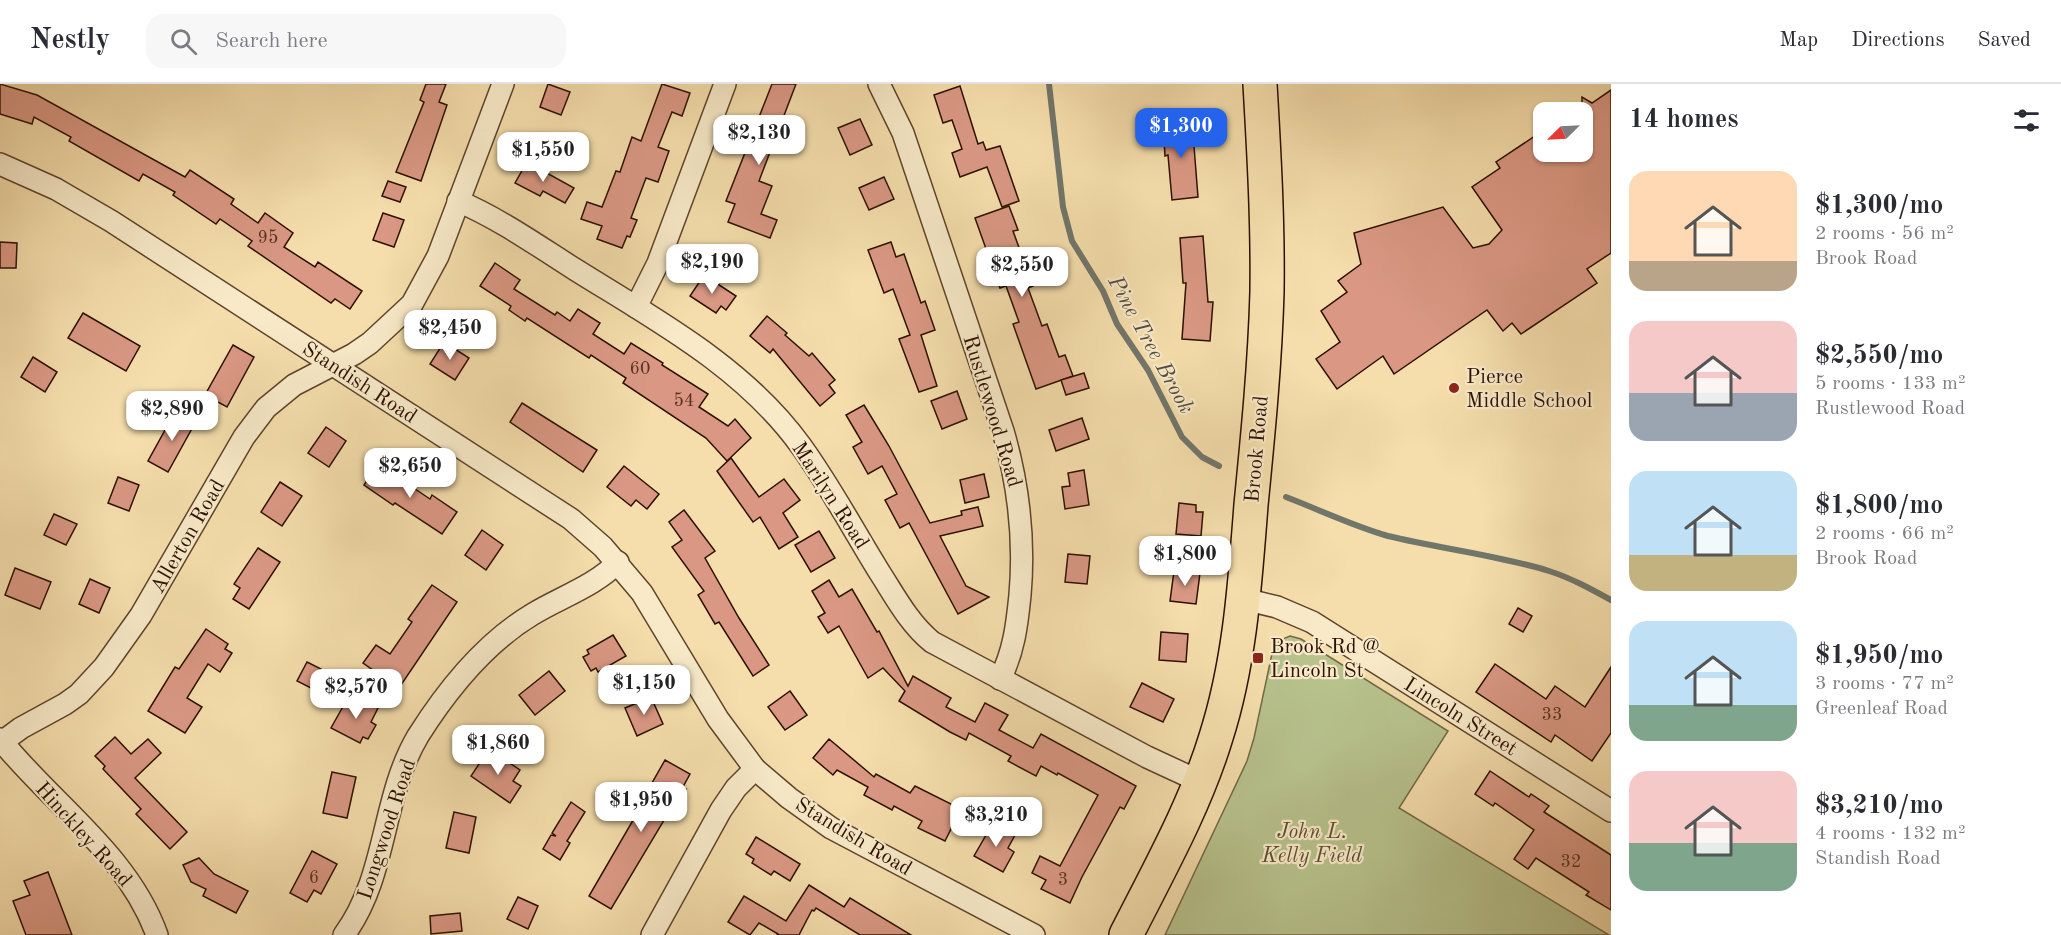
<!DOCTYPE html>
<meta charset="utf-8">
<style>
:root{--surface:#fff;--page:#f7f7f7;--text:#2b2b33;--muted:#7c7c81;--line:#e1e1e2;--accent:#2563eb}
body{margin:0;font-family:"Old Standard TT",serif;background:var(--page);color:var(--text);height:100vh;display:flex;flex-direction:column;font-size:22px;white-space:nowrap}
*{box-sizing:border-box;margin:0}
p{font-size:20px;color:var(--muted)}
.icon{flex:none;width:33px;height:33px;fill:none;stroke:currentColor;stroke-width:2;stroke-linecap:round;stroke-linejoin:round}
.map{position:relative;flex:1;overflow:hidden}
.side{display:flex;flex-direction:column;background:var(--surface);width:450px}
.side>*{flex:none}
.needle{width:39px;rotate:246deg}
.fabs{position:absolute;left:1533px;top:18px;display:grid;gap:12px}
.fabs a{display:grid;place-items:center;width:60px;height:60px;border-radius:12px;background:var(--surface);box-shadow:0 2px 4px #0004;font-size:30px}
.price{position:absolute;translate:-50% -51px;padding:0 14px;border-radius:12px;background:#fff;color:#222;font-size:20px;line-height:39px;filter:drop-shadow(0 2px 3px #0008)}
.price::after{content:'';position:absolute;left:50%;top:36px;width:18px;height:14px;margin-left:-9px;background:inherit;clip-path:polygon(0 0,100% 0,50% 100%)}
.price.on{background:var(--accent);color:#fff}
ul{padding:0;list-style:none}
li{display:flex;align-items:center;gap:18px;height:150px;padding:0 18px}
li span{display:grid;place-items:center;flex:none;width:168px;height:120px;border-radius:18px;color:#555}
li>.icon{margin-inline-start:auto}
span .icon{width:72px;height:72px;fill:#fffc;stroke-width:1}
li b{font-size:26px}
h2{display:flex;justify-content:space-between;align-items:center;height:72px;padding:0 18px;font-size:26px}
header{display:flex;align-items:center;gap:36px;box-sizing:border-box;height:84px;padding:0 30px;background:var(--surface);border-bottom:2px solid var(--line)}
header strong{font-size:28px}
nav{display:flex;gap:33px;margin-inline-start:auto;font-size:21px}
.search{width:420px;height:54px;background:var(--page);display:flex;align-items:center;gap:15px;box-sizing:border-box;padding:0 21px;border-radius:18px;color:var(--muted);font-size:22px}
main{display:flex;flex:1;min-height:0}
.map>svg:first-child{display:block}
.green{fill:#b7c28d;stroke:#726946;stroke-width:1.5}
.lines{fill:none;stroke-linecap:round;stroke-linejoin:round}
.stream{stroke:#71766b;stroke-width:6}
.building{fill:#da9884;stroke:#2c1000;stroke-width:1.5}
.minor-casing{stroke:#5e442b;stroke-width:24}
.primary-casing{stroke:#2c1000;stroke-width:36}
.minor{stroke:#f8eac9;stroke-width:21}
.primary{stroke:#f5deac;stroke-width:33}
.poi-dot{fill:#8f2418;stroke:#f8eac9;stroke-width:2}
.labels{text-anchor:middle;stroke-width:4.5;stroke-linejoin:round;paint-order:stroke}
.number-label{font-size:18px;fill:#583221}
.poi-label{font-size:21px;fill:#2c1000;stroke:#f8eac9;text-anchor:start}
.street-label{font-size:21px;fill:#2c1000;stroke:#f8eac9}
.park-label{font-size:21px;font-style:italic;fill:#5d4e31;stroke:#f8eac9}
.water-label{font-size:22px;font-style:italic;fill:#544c3f;stroke:#f8eac9}
</style>
<header>
<strong>Nestly</strong>
<div class="search"><svg class="icon" aria-label="search" viewBox="0 0 24 24"><circle cx="10" cy="10" r="6"/><path d="M15 15l6 6"/></svg>Search here</div>
<nav><a>Map</a><a>Directions</a><a>Saved</a></nav>
</header>
<main>
<div class="map">
<svg width="1611" height="851" viewBox="0 0 1611 851">
<rect width="100%" height="100%" fill="#f5deac"/>
<filter id="stains"><feTurbulence type="fractalNoise" baseFrequency=".00333" numOctaves="4"/><feColorMatrix values="0 0 0 0 .2 0 0 0 0 .09 0 0 0 0 .02 0 0 0 .5 -.17"/></filter>
<radialGradient id="worn" r=".72"><stop offset=".6" stop-color="#630" stop-opacity="0"/><stop offset="1" stop-color="#630" stop-opacity=".3"/></radialGradient>
<polygon class="green" points="1290,552 1301,555 1448,647 1399,724 1609,851 1165,851 1247,677 1254,654 1273,565 1280,556"/>
<g class="lines">
<g class="stream">
<polyline points="1049,0 1063,123 1072,157 1103,207 1117,240 1148,286 1182,353 1202,373 1219,382"/>
<path d="M1286 413C1320 426 1353 442 1388 452 1442 465 1497 471 1549 487 1571 494 1591 505 1611 516"/>
</g>
</g>
<g class="building">
<polygon points="0,0 37,11 185,93 190,86 234,115 231,120 258,139 265,129 293,149 284,163 315,183 318,178 362,207 350,225 335,215 331,219 248,162 252,157 220,135 216,140 173,111 175,108 143,90 139,97 69,57 71,53 34,33 32,40 0,30"/>
<polygon points="426,0 446,0 439,18 447,21 421,97 396,88 424,18 420,16"/>
<polygon points="548,0 570,8 561,31 540,23"/>
<polygon points="662,0 690,9 682,32 672,28 658,63 669,67 658,98 646,94 631,134 637,136 630,153 627,152 622,164 597,155 602,142 581,135 587,118 602,123 616,87 620,88 632,53 641,57"/>
<polygon points="772,0 796,0 759,97 772,102 761,130 777,136 770,154 728,138 735,120 726,117"/>
<polygon points="960,2 978,60 983,58 986,66 1000,62 1019,117 1002,123 987,83 960,93 952,69 962,65 952,36 943,39 934,11"/>
<polygon points="1611,6 1611,169 1587,185 1597,199 1521,250 1512,239 1503,247 1487,226 1394,290 1383,272 1337,305 1316,275 1340,258 1321,227 1347,208 1338,197 1361,180 1354,149 1443,123 1473,164 1489,160 1502,146 1472,103 1500,84 1496,78 1544,46 1544,68 1582,68 1582,13 1592,19"/>
<polygon points="860,35 872,61 850,71 838,44"/>
<polygon points="1192,37 1198,113 1172,116 1168,71 1165,72 1163,39"/>
<polygon points="527,78 574,104 565,119 543,107 540,112 515,99"/>
<polygon points="884,93 894,115 869,126 859,104"/>
<polygon points="388,97 406,103 400,118 382,112"/>
<polygon points="1009,122 1018,146 1013,147 1033,202 1028,204 1042,242 1047,240 1059,273 1065,271 1073,292 1036,305 1013,240 1019,238 1006,202 1000,204 975,134"/>
<polygon points="383,129 404,136 394,163 373,156"/>
<polygon points="1203,152 1208,218 1213,218 1210,257 1182,255 1186,199 1183,199 1180,154"/>
<polygon points="0,158 17,159 16,184 0,184"/>
<polygon points="891,158 896,173 904,170 921,219 925,217 935,246 921,251 937,302 919,308 899,255 910,251 893,205 884,209 868,166"/>
<polygon points="495,179 520,196 514,205 555,231 557,228 570,237 578,225 600,239 593,250 624,270 631,259 663,279 662,281 708,310 699,323 728,342 735,335 751,354 727,377 706,354 623,299 626,294 591,271 589,274 527,234 525,237 509,226 511,222 480,202"/>
<polygon points="704,191 736,212 726,226 721,222 716,229 690,212"/>
<polygon points="83,229 140,262 126,287 68,254"/>
<polygon points="767,232 787,249 785,251 809,272 812,269 835,296 829,301 835,309 820,322 773,265 770,269 750,252"/>
<polygon points="444,258 469,274 455,296 430,280"/>
<polygon points="233,261 254,273 227,323 205,311"/>
<polygon points="33,273 57,288 45,308 21,293"/>
<polygon points="1084,289 1089,304 1066,311 1061,296"/>
<polygon points="957,307 967,335 942,345 931,317"/>
<polygon points="522,319 597,366 583,388 510,338"/>
<polygon points="864,321 889,362 930,439 962,431 961,427 978,423 983,442 940,452 966,502 989,513 958,530 909,439 900,444 885,416 897,410 882,382 868,390 853,363 862,358 846,331"/>
<polygon points="175,328 195,339 168,388 148,377"/>
<polygon points="1082,334 1089,355 1056,367 1049,346"/>
<polygon points="326,343 346,357 329,383 308,369"/>
<polygon points="731,374 759,413 784,395 800,416 783,429 798,453 779,465 760,433 753,438 717,387"/>
<polygon points="378,380 430,415 432,411 457,428 442,450 395,419 393,421 364,401"/>
<polygon points="624,382 659,410 647,425 636,416 631,422 607,403"/>
<polygon points="1084,386 1089,421 1065,425 1062,403 1070,402 1068,389"/>
<polygon points="984,390 989,413 965,419 960,396"/>
<polygon points="118,393 139,401 129,427 108,419"/>
<polygon points="280,398 302,412 282,442 261,428"/>
<polygon points="1179,419 1196,421 1196,428 1203,428 1201,452 1176,450"/>
<polygon points="684,426 715,467 705,474 739,534 769,581 753,592 719,538 715,540 698,511 704,507 672,463 682,456 669,438"/>
<polygon points="54,430 77,440 66,461 44,451"/>
<polygon points="482,446 503,461 486,486 465,471"/>
<polygon points="819,447 835,474 811,488 795,461"/>
<polygon points="258,464 280,478 249,525 233,515 240,504 234,500"/>
<polygon points="1068,470 1090,472 1087,500 1065,498"/>
<polygon points="15,484 51,498 40,525 5,511"/>
<polygon points="1174,487 1200,489 1196,520 1170,517"/>
<polygon points="90,495 110,504 99,529 79,520"/>
<polygon points="829,496 839,513 852,505 877,548 879,547 908,602 913,592 951,614 946,623 975,638 985,619 1008,631 999,646 1033,664 1041,650 1136,702 1124,725 1120,723 1082,793 1070,819 1041,805 1046,796 1032,789 1040,772 1060,782 1098,711 1058,689 1057,691 1041,682 1036,692 1008,677 1011,672 969,649 966,656 950,648 899,617 905,607 883,584 868,594 839,542 828,549 818,533 825,529 812,507"/>
<polygon points="432,501 457,518 399,604 363,579 376,561 390,570 412,538 408,535"/>
<polygon points="1518,524 1532,532 1523,548 1509,540"/>
<polygon points="206,545 228,560 225,565 232,569 220,588 208,580 187,614 202,623 185,649 148,627 175,583 179,585"/>
<polygon points="1161,548 1188,550 1186,578 1159,576"/>
<polygon points="613,551 626,572 598,588 596,584 591,587 583,573 589,570 587,566"/>
<polygon points="307,578 321,585 311,604 297,597"/>
<polygon points="1495,580 1546,615 1555,602 1585,623 1611,583 1611,649 1592,677 1555,651 1551,658 1476,608"/>
<polygon points="549,587 565,607 535,631 519,611"/>
<polygon points="1142,599 1174,615 1163,638 1130,623"/>
<polygon points="790,607 807,631 785,646 768,623"/>
<polygon points="357,613 378,624 371,638 376,641 368,655 363,653 360,659 331,644 345,619 352,623"/>
<polygon points="651,613 663,640 637,652 625,624"/>
<polygon points="115,653 131,670 148,655 161,669 135,694 187,748 170,765 136,730 141,725 103,685 105,682 95,672"/>
<polygon points="829,655 874,693 876,690 910,709 915,702 961,725 945,757 918,744 922,737 894,722 892,726 864,711 868,703 837,686 833,691 813,674"/>
<polygon points="489,665 520,686 513,697 521,702 510,719 471,692"/>
<polygon points="665,676 690,690 683,703 686,705 676,723 673,721 611,825 589,812 650,707 648,706"/>
<polygon points="1490,687 1529,713 1531,710 1549,722 1544,728 1611,771 1611,826 1586,811 1589,808 1536,774 1528,785 1514,775 1534,746 1495,719 1493,722 1475,710"/>
<polygon points="332,688 356,693 347,734 323,729"/>
<polygon points="571,718 585,728 567,757 570,759 560,776 543,765 551,751 556,752 552,749"/>
<polygon points="454,728 476,733 469,769 446,764"/>
<polygon points="993,739 1015,751 1008,764 1014,768 1003,788 974,772"/>
<polygon points="756,753 800,780 790,797 774,787 771,791 752,779 754,775 746,770"/>
<polygon points="312,767 337,780 321,810 314,806 307,818 290,809"/>
<polygon points="199,774 214,790 248,807 236,829 203,812 206,805 191,798 183,781"/>
<polygon points="48,788 72,851 26,851 13,817 30,811 24,797"/>
<polygon points="809,801 844,823 850,814 911,851 860,851 816,824 814,827 812,826 799,851 777,851 778,850 759,839 750,851 728,838 744,812 786,837"/>
<polygon points="518,813 538,822 528,845 507,835"/>
<polygon points="460,829 462,847 431,850 430,832"/>
</g>
<g class="lines">
<g class="minor-casing">
<g id="minor">
<path d="M879 0 903 49 1003 347C1019 402 1025 454 1020 511 1017 541 1014 567 1000 595"/>
<polyline points="0,80 56,105 111,137 571,435 603,463 642,509 718,635 755,685 789,714 831,744 1034,851"/>
<path d="M458 117C500 135 538 162 576 186 656 236 744 283 801 362 830 402 854 447 880 489 896 514 909 539 932 558L1147 673 1201 698"/>
<polyline points="636,223 658,179 725,0"/>
<polyline points="1244,515 1277,523 1312,538 1611,727"/>
<path d="M0 655C52 720 128 770 157 851"/>
<polyline points="2,658 21,644 65,620 79,610 104,583 141,531 244,353 266,324 294,301 354,270 370,259 412,220 438,172 503,0"/>
<path d="M344 851C388 791 381 714 418 652 447 606 486 558 533 530 561 513 595 502 618 478"/>
<polyline points="652,851 721,726 736,704 755,685"/>
</g>
</g>
<g class="primary-casing">
<path id="primary" d="M1126 851C1159 786 1195 722 1216 653 1240 578 1245 499 1251 421 1258 350 1265 279 1267 208 1268 139 1264 69 1260 0"/>
</g>
<use href="#minor" class="minor"/>
<use href="#primary" class="primary"/>
</g>
<g class="poi-dot">
<circle cx="1454" cy="304" r="6"/>
<rect x="1252" y="568" width="12" height="12" rx="3"/>
</g>
<g class="labels">
<g class="number-label">
<text x="268" y="159">95</text>
<text x="640" y="290">60</text>
<text x="684" y="322">54</text>
<text x="1552" y="636">33</text>
<text x="1571" y="783">32</text>
<text x="314" y="799">6</text>
<text x="1063" y="801">3</text>
</g>
<g class="poi-label">
<text x="1466" y="299">Pierce<tspan x="1466" dy="24">Middle School</tspan></text>
<text x="1270" y="569">Brook Rd @<tspan x="1270" dy="24">Lincoln St</tspan></text>
</g>
<g class="street-label">
<text transform="translate(360 298) rotate(33)" y="7">Standish Road</text>
<text transform="translate(993 327) rotate(73)" y="7">Rustlewood Road</text>
<text transform="translate(1256 365) rotate(-85)" y="7">Brook Road</text>
<text transform="translate(831 411) rotate(57)" y="7">Marilyn Road</text>
<text transform="translate(187 452) rotate(-60)" y="7">Allerton Road</text>
<text transform="translate(1461 632) rotate(32)" y="7">Lincoln Street</text>
<text transform="translate(386 745) rotate(-72)" y="7">Longwood Road</text>
<text transform="translate(84 750) rotate(48)" y="7">Hinckley Road</text>
<text transform="translate(854 752) rotate(31)" y="7">Standish Road</text>
</g>
<g class="park-label">
<text x="1312" y="754">John L.<tspan x="1312" dy="24">Kelly Field</tspan></text>
</g>
<g class="water-label">
<text transform="translate(1152 260) rotate(61)" y="8">Pine Tree Brook</text>
</g>
</g>
<rect width="100%" height="100%" filter="url(#stains)"/>
<rect width="100%" height="100%" fill="url(#worn)"/>
</svg>
<div class="fabs">
<a><svg class="needle" viewBox="-14 -14 28 28"><path d="M0-13l5 13h-10z" fill="#e53935"/><path d="M0 13l5-13h-10z" fill="#7c7c81"/></svg></a>
</div>
<b class="price on" style="left:1181px;top:75px">$1,300</b>
<b class="price" style="left:759px;top:82px">$2,130</b>
<b class="price" style="left:543px;top:99px">$1,550</b>
<b class="price" style="left:712px;top:211px">$2,190</b>
<b class="price" style="left:1022px;top:214px">$2,550</b>
<b class="price" style="left:450px;top:277px">$2,450</b>
<b class="price" style="left:172px;top:358px">$2,890</b>
<b class="price" style="left:410px;top:415px">$2,650</b>
<b class="price" style="left:1185px;top:503px">$1,800</b>
<b class="price" style="left:644px;top:632px">$1,150</b>
<b class="price" style="left:356px;top:636px">$2,570</b>
<b class="price" style="left:498px;top:692px">$1,860</b>
<b class="price" style="left:641px;top:749px">$1,950</b>
<b class="price" style="left:996px;top:764px">$3,210</b>
</div>
<section class="side">
<h2>14 homes<svg class="icon" aria-label="filters" viewBox="0 0 24 24"><path d="M4 7h16M4 17h16"/><circle cx="9" cy="7" r="2"/><circle cx="15" cy="17" r="2"/></svg></h2>
<ul>
<li><span style="background:linear-gradient(#ffd9b3 75%,#b9a48a 0)"><svg class="icon" aria-label="home" viewBox="0 0 24 24"><path d="M3 11l9-7 9 7M6 9v11h12V9"/></svg></span><div><b>$1,300/mo</b><p>2 rooms · 56 m²</p><p>Brook Road</p></div></li>
<li><span style="background:linear-gradient(#f6c9c9 60%,#9aa5b1 0)"><svg class="icon" aria-label="home" viewBox="0 0 24 24"><path d="M3 11l9-7 9 7M6 9v11h12V9"/></svg></span><div><b>$2,550/mo</b><p>5 rooms · 133 m²</p><p>Rustlewood Road</p></div></li>
<li><span style="background:linear-gradient(#bfe0f5 70%,#c2b280 0)"><svg class="icon" aria-label="home" viewBox="0 0 24 24"><path d="M3 11l9-7 9 7M6 9v11h12V9"/></svg></span><div><b>$1,800/mo</b><p>2 rooms · 66 m²</p><p>Brook Road</p></div></li>
<li><span style="background:linear-gradient(#bfe0f5 70%,#7fa58c 0)"><svg class="icon" aria-label="home" viewBox="0 0 24 24"><path d="M3 11l9-7 9 7M6 9v11h12V9"/></svg></span><div><b>$1,950/mo</b><p>3 rooms · 77 m²</p><p>Greenleaf Road</p></div></li>
<li><span style="background:linear-gradient(#f6c9c9 60%,#7fa58c 0)"><svg class="icon" aria-label="home" viewBox="0 0 24 24"><path d="M3 11l9-7 9 7M6 9v11h12V9"/></svg></span><div><b>$3,210/mo</b><p>4 rooms · 132 m²</p><p>Standish Road</p></div></li>
</ul>
</section>
</main>
